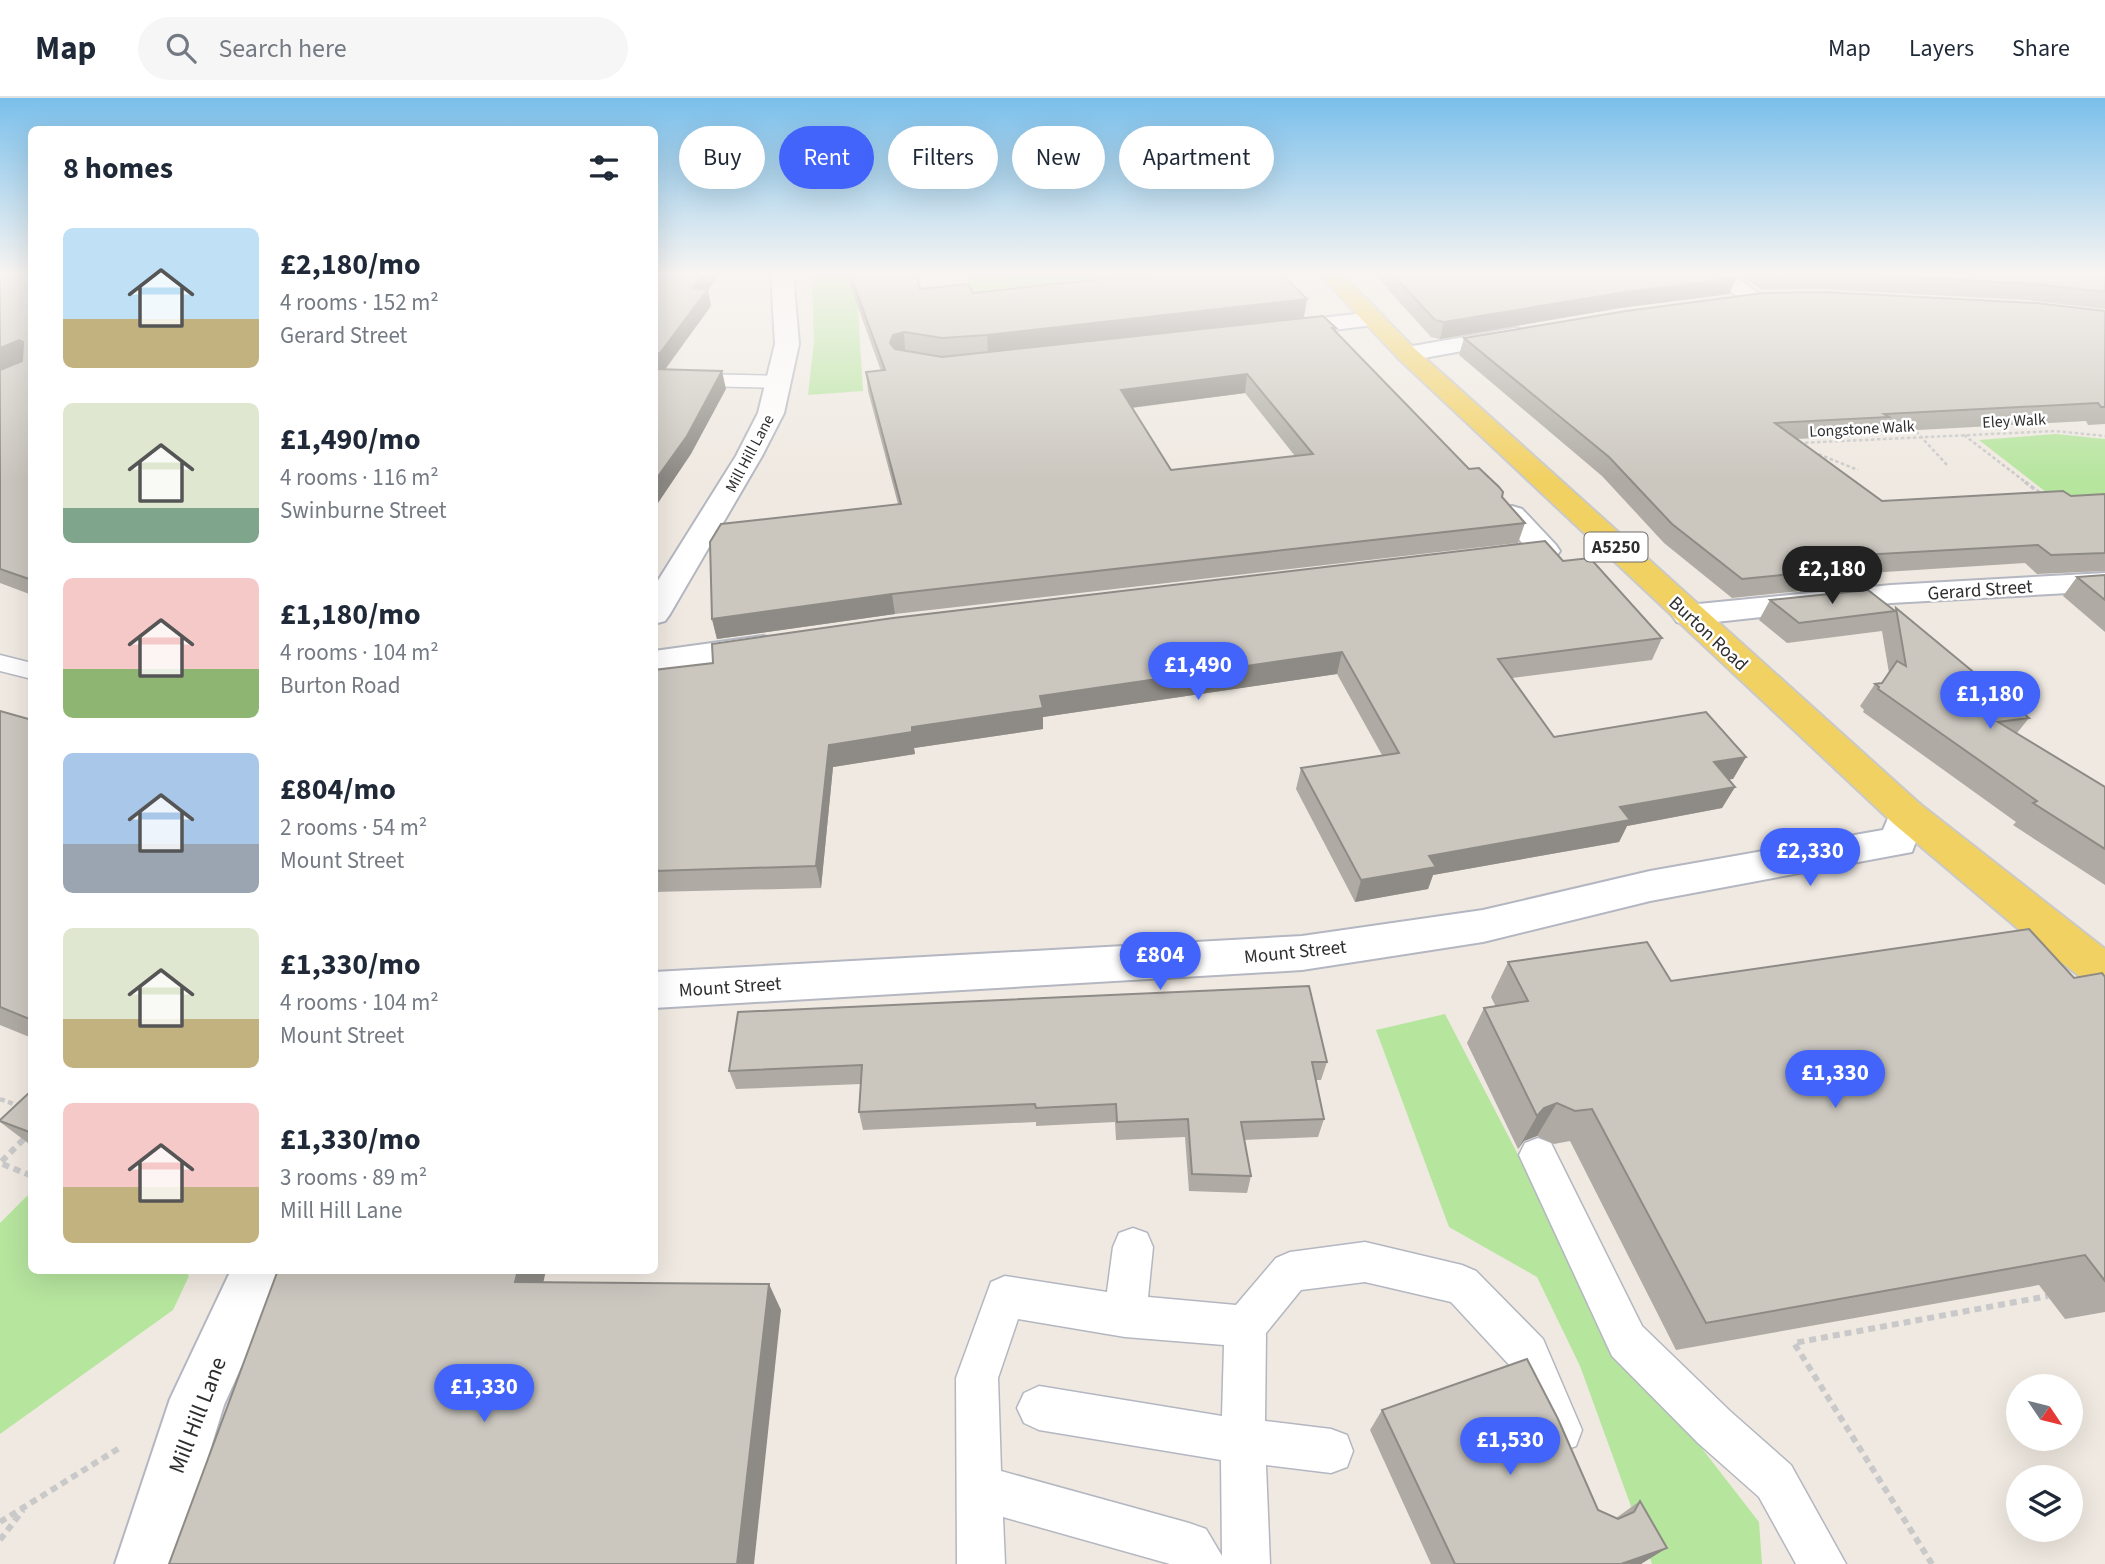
<!DOCTYPE html>
<meta charset="utf-8">
<style>
:root{--surface:#fff;--page:#f6f6f7;--text:#1f2937;--muted:#747a83;--line:#e0e1e3;--accent:#4264fb}
body{margin:0;font-family:"Source Sans 3",sans-serif;background:var(--page);color:var(--text);height:100vh;display:flex;flex-direction:column;font-size:26px;white-space:nowrap}
*{box-sizing:border-box;margin:0}
p{font-size:23px;color:var(--muted)}
.icon{flex:none;width:38px;height:38px;fill:none;stroke:currentColor;stroke-width:2;stroke-linecap:round;stroke-linejoin:round}
.map{position:relative;flex:1;overflow:hidden}
.panel{position:absolute;left:28px;top:28px;width:630px;height:1148px;display:flex;flex-direction:column;background:var(--surface);border-radius:10px;box-shadow:0 7px 28px #0002}
.panel>*{flex:none}
.guide{position:absolute;left:679px;top:28px;width:665px;height:63px;display:flex;gap:14px}
.needle{width:46px;rotate:125deg}
.buttons{position:absolute;left:2006px;top:1276px;display:grid;gap:14px}
.buttons a{display:grid;place-items:center;width:77px;height:77px;border-radius:50%;background:var(--surface);box-shadow:0 7px 28px #0002;font-size:35px}
.price{position:absolute;translate:-50% -60px;padding:0 16px;border-radius:24px;background:var(--accent);color:#fff;font-size:23px;line-height:46px;filter:drop-shadow(0 2px 4px #0008)}
.price::after{content:'';position:absolute;left:50%;top:42px;width:21px;height:16px;margin-left:-10px;background:inherit;clip-path:polygon(0 0,100% 0,50% 100%)}
.price.on{background:#222;color:#fff}
ul{padding:0;list-style:none}
li{display:flex;align-items:center;gap:21px;height:175px;padding:0 35px}
li span{display:grid;place-items:center;flex:none;width:196px;height:140px;border-radius:10px;color:#555}
li>.icon{margin-inline-start:auto}
span .icon{width:84px;height:84px;fill:#fffc;stroke-width:1}
li b{font-size:30px}
h2{display:flex;justify-content:space-between;align-items:center;height:84px;padding:0 35px;font-size:30px}
.chip{padding:0 24px;border-radius:32px;background:var(--surface);box-shadow:0 7px 28px #0002;font-size:24px;line-height:63px}
.chip.on{background:var(--accent);color:#fff}
header{display:flex;align-items:center;gap:42px;box-sizing:border-box;height:98px;padding:0 35px;background:var(--surface);border-bottom:2px solid var(--line)}
header strong{font-size:33px}
nav{display:flex;gap:38px;margin-inline-start:auto;font-size:24px}
.search{width:490px;height:63px;background:var(--page);display:flex;align-items:center;gap:18px;box-sizing:border-box;padding:0 24px;border-radius:38px;color:var(--muted);font-size:26px}
.map>svg:first-child{display:block}
.green{fill:#b6e59e}
.lines{fill:none;stroke-linecap:round;stroke-linejoin:round}
.lane-casing{stroke:#b4b7c1;stroke-width:3}
.street-casing{stroke:#b4b7c1;stroke-width:4}
.secondary-casing{stroke:#b4b7c1;stroke-width:4}
.primary-casing{stroke:#c9c9c9;stroke-width:4}
.path-far3{stroke:#c9c9c9;stroke-width:2.5;stroke-dasharray:3.5 2.5;stroke-linecap:butt}
.path-far2{stroke:#c9c9c9;stroke-width:3.5;stroke-dasharray:4.5 2.5;stroke-linecap:butt}
.path-far1{stroke:#c9c9c9;stroke-width:4.5;stroke-dasharray:5 3.5;stroke-linecap:butt}
.path{stroke:#c9c9c9;stroke-width:6;stroke-dasharray:7 5;stroke-linecap:butt}
.lane{fill:#fff;fill-rule:evenodd}
.street{fill:#fff;fill-rule:evenodd}
.secondary{fill:#fff;fill-rule:evenodd}
.primary{fill:#f2d163;fill-rule:evenodd}
.wall{fill:#afaba4;fill-rule:evenodd}
.shaded-wall{fill:#8e8b86}
.building{fill:#cbc7bf;stroke:#8e8b86;stroke-width:2;fill-rule:evenodd}
.labels{text-anchor:middle;stroke-width:5;stroke-linejoin:round;paint-order:stroke}
.far-street-label{font-size:16px;fill:#2e2e2e;stroke:#fff}
.shield{fill:#fff;stroke:#6d6d6d;stroke-width:2}
.shield-label{font-size:18px;font-weight:bold;fill:#2e2e2e}
.street-label{font-size:19px;fill:#2e2e2e;stroke:#fff}
.near-street-label{font-size:23px;fill:#2e2e2e;stroke:#fff}
</style>
<header>
<strong>Map</strong>
<div class="search"><svg class="icon" aria-label="search" viewBox="0 0 24 24"><circle cx="10" cy="10" r="6"/><path d="M15 15l6 6"/></svg>Search here</div>
<nav><a>Map</a><a>Layers</a><a>Share</a></nav>
</header>
<div class="map">
<svg width="2105" height="1466" viewBox="0 0 2105 1466">
<rect width="100%" height="100%" fill="#efe9e1"/>
<g class="green">
<polygon points="809,176 896,176 856,180 863,293 808,297 814,244 812,183"/>
<polygon points="963,176 1123,176 1125,178 1193,176 975,200"/>
<polygon points="2056,336 2105,341 2105,410 2069,412 1979,342"/>
<polygon points="1445,916 1607,1228 1759,1424 1762,1466 1652,1466 1580,1268 1537,1179 1449,1129 1376,932"/>
<polygon points="30,1095 32,1172 184,1172 189,1178 173,1212 0,1336 0,1125"/>
</g>
<g class="lines">
<g class="lane-casing">
<g id="lane">
<polygon points="654,275 780,278 790,284 780,290 654,287"/>
<polygon points="0,557 32,565 32,581 0,573"/>
<polygon points="1538,1040 1551,1045 1642,1228 1730,1313 1791,1367 1846,1466 1796,1466 1759,1399 1698,1345 1612,1258 1519,1057 1525,1045"/>
<path d="M1133 1130 1147 1135 1153 1149 1148 1199 1236 1207 1276 1160 1290 1154 1365 1144 1462 1167 1476 1173 1543 1241 1582 1332 1576 1348 1560 1354 1544 1348 1513 1271 1451 1204 1365 1184 1301 1192 1266 1235 1265 1323 1331 1331 1347 1337 1353 1353 1347 1369 1331 1375 1266 1367 1270 1466H1170L1003 1419 1005 1466H957L956 1280 991 1184 1005 1178 1107 1194 1113 1149 1119 1135ZM1018 1221 1125 1239 1224 1247 1222 1318 1039 1288 1024 1295 1017 1310 1024 1325 1039 1332 1221 1362 1222 1458 1206 1431 1189 1425 1001 1373 998 1280Z"/>
</g>
</g>
<g class="street-casing">
<g id="street">
<polygon points="1708,176 1733,176 1767,202 1764,207 1748,207"/>
<polygon points="1373,214 1381,216 1384,221 1381,226 1278,239 1270,237 1266,232 1270,227 1278,225"/>
<polygon points="1515,230 1523,232 1527,237 1523,242 1407,263 1399,261 1395,256 1399,251 1407,249"/>
<polygon points="1512,408 1522,411 1556,447 1560,453 1556,459 1504,466 1493,463 1489,457 1493,451 1523,446 1498,417 1502,411"/>
<polygon points="2105,475 2105,493 1891,505 1688,527 1677,524 1672,517 1677,510 1688,507 1891,487"/>
<polygon points="763,538 775,541 779,548 775,555 654,574 654,553"/>
<polygon points="1907,702 1920,706 1926,716 1912,754 1650,803 1483,844 1302,872 654,910 654,874 1302,838 1483,812 1650,773 1883,732 1894,706"/>
</g>
</g>
<g class="secondary-casing">
<g id="secondary">
<polygon points="771,176 793,176 799,246 784,315 762,358 670,516 665,523 654,526 654,489 736,358 758,315 775,246"/>
<polygon points="231,1172 285,1172 224,1307 175,1466 115,1466 170,1301"/>
</g>
</g>
<g class="primary-casing">
<polygon id="primary" points="1319,176 1342,176 1415,251 1920,706 2105,851 2105,891 2090,886 2034,844 1894,726 1399,261"/>
</g>
<g class="path-far3">
<polyline points="1912,329 1948,368"/>
<polyline points="1964,337 2028,386"/>
<polyline points="1799,345 2055,333 2105,338"/>
<polyline points="1813,354 1858,372"/>
</g>
<polyline class="path-far2" points="2025,384 2044,398"/>
<polyline class="path-far1" points="0,1001 19,1008"/>
<g class="path">
<polyline points="32,1033 0,1065 32,1078"/>
<polyline points="0,1424 121,1349"/>
<polyline points="0,1442 23,1412"/>
<polyline points="1932,1466 1794,1245 2048,1198"/>
</g>
<use href="#lane" class="lane"/>
<use href="#street" class="street"/>
<use href="#secondary" class="secondary"/>
<use href="#primary" class="primary"/>
</g>
<g class="wall">
<polygon points="0,176 32,176 32,497 0,485"/>
<path d="M846 176H917L920 191 1304 219 1336 230 1335 234 1469 371 1502 399 1525 425 1518 445 895 516 717 541 712 521 898 406 868 293 866 274 881 273ZM1245 295 1295 358 1171 372 1132 310Z"/>
<polygon points="1374,176 1731,176 1729,196 1620,210 1440,241 1431,239"/>
<polygon points="1738,176 2105,176 2105,211 2026,202 1816,191 1762,192"/>
<polygon points="2105,213 2105,326 2088,327 2086,323 1881,334 1879,337 1797,341 1882,403 2071,398 2105,396 2105,473 2037,476 2025,465 1838,477 1830,490 1732,500 1664,445 1602,378 1459,257 1464,240"/>
<polygon points="1563,463 1662,540 1652,562 1512,580 1554,639 1746,659 1733,681 1729,681 1735,689 1722,710 1627,728 1619,744 1433,777 1428,791 1355,804 1296,691 1301,670 1382,657 1337,576 1043,619 1043,631 914,650 915,656 833,669 821,790 654,794 654,572"/>
<polygon points="2105,477 2105,534 2063,498 2077,479"/>
<polygon points="1770,502 1895,512 1896,510 2029,620 2017,635 2105,689 2105,787 2013,727 2016,724 1863,614 1864,612 1860,608 1875,586 1882,585 1889,575 1882,533 1787,545 1759,522"/>
<polygon points="0,613 32,622 32,940 0,927"/>
<polygon points="1508,864 1671,883 2105,879 2105,1214 2065,1221 2039,1187 1676,1252 1570,1043 1554,1046 1537,1038 1524,1043 1518,1051 1467,945 1484,910 1496,909 1491,899"/>
<polygon points="738,914 1327,964 1321,982 1316,982 1324,1021 1318,1039 1244,1042 1251,1078 1247,1095 1189,1093 1185,1039 1116,1042 1115,1024 1036,1028 1036,1024 863,1032 859,1014 861,986 736,991 729,973"/>
<polygon points="32,992 32,1048 0,1024"/>
<polygon points="1382,1312 1616,1420 1640,1403 1641,1466 1431,1466 1370,1332"/>
</g>
<g class="shaded-wall">
<polygon points="704,176 720,176 708,192 711,208 664,273 654,274 654,256 693,190"/>
<polygon points="1736,180 1729,196 1620,210 1440,241 1444,224 1625,194"/>
<polygon points="1307,201 1304,219 988,255 987,237"/>
<polygon points="904,234 905,252 892,263 890,245 893,237"/>
<polygon points="19,242 31,260 0,273 0,250"/>
<polygon points="722,273 726,291 691,356 654,411 654,384"/>
<polygon points="1247,276 1245,295 1120,311 1121,292"/>
<polygon points="892,496 895,516 717,541 712,521"/>
<polygon points="1342,554 1337,576 1043,619 1043,631 914,650 915,656 833,669 821,790 816,768 829,647 912,629 1040,598"/>
<polygon points="1746,659 1733,681 1701,686 1714,664"/>
<polygon points="1735,689 1722,710 1627,728 1619,744 1433,777 1428,791 1355,804 1361,782 1429,758 1620,709"/>
<polygon points="1557,1005 1537,1038 1524,1043 1518,1051 1537,1018 1544,1010"/>
<polygon points="518,1172 546,1172 538,1210 515,1184"/>
<polygon points="769,1186 781,1212 754,1466 737,1466"/>
<polygon points="1667,1450 1641,1466 1621,1466"/>
</g>
<g class="building">
<polygon points="0,176 32,176 32,482 0,471 0,272 22,263 23,244 19,242 0,250"/>
<polygon points="654,176 704,176 693,190 708,191 660,255 654,256"/>
<path d="M850 176H917L920 191 968 186 973 195 1149 176H1281L1307 201 987 237 942 240 904 234 893 237 890 245 895 251 942 259 1323 218 1336 230H1332L1469 371 1479 370 1499 389 1503 394 1502 399 1525 425 892 496 712 521 710 444 721 426 901 406 866 274 885 272ZM1247 276 1313 356 1171 372 1121 292Z"/>
<polygon points="1392,176 1731,176 1736,180 1625,194 1444,224 1435,222"/>
<polygon points="1840,176 2105,176 2105,194 2036,186"/>
<polygon points="1824,194 2036,205 2105,213 2105,309 2101,309 2098,305 1884,316 1889,319 1775,325 1882,403 2063,393 2071,398 2105,396 2105,455 2051,457 2038,447 1825,459 1841,471 1742,481 1672,426 1609,359 1464,240 1626,213 1763,195"/>
<polygon points="654,271 722,273 687,338 654,384"/>
<polygon points="1545,443 1563,463 1590,460 1662,540 1498,561 1554,639 1706,614 1746,659 1714,664 1735,689 1620,709 1630,722 1429,758 1436,769 1361,782 1301,670 1399,655 1342,554 1040,598 1043,610 912,629 912,634 829,647 816,768 654,773 654,572 713,565 712,546 893,520"/>
<polygon points="2105,477 2105,502 2077,479"/>
<polygon points="1868,492 1895,513 1799,525 1770,502"/>
<polygon points="1896,510 2029,620 1998,624 2105,689 2105,751 2033,705 2037,703 1878,591 1879,589 1875,586 1882,585 1897,563 1906,568"/>
<polygon points="0,613 32,622 32,739 30,741 32,741 32,922 0,909"/>
<polygon points="2029,831 2074,880 2102,875 2105,879 2105,1183 2085,1157 1706,1225 1592,1011 1575,1013 1557,1005 1544,1010 1537,1018 1484,910 1528,903 1508,864 1647,844 1671,883"/>
<polygon points="1309,888 1327,964 1312,964 1324,1021 1241,1024 1251,1078 1192,1076 1188,1021 1117,1024 1116,1006 1036,1010 1035,1006 859,1014 862,967 729,973 738,914"/>
<polygon points="32,992 32,1035 0,1023 0,1022"/>
<polygon points="278,1172 518,1172 515,1184 769,1186 737,1466 169,1466"/>
<polygon points="1527,1261 1558,1321 1598,1412 1618,1421 1634,1414 1640,1403 1667,1450 1621,1466 1455,1466 1382,1312"/>
</g>
<linearGradient id="sky" x2="0" y2="1"><stop stop-color="#7abfeb"/><stop offset="0.46" stop-color="#f8f5f2"/><stop offset="1" stop-color="#f8f5f2" stop-opacity="0"/></linearGradient>
<rect width="2105" height="381" fill="url(#sky)"/>
<g class="labels">
<g class="far-street-label">
<text transform="translate(2014 322) rotate(-3)" y="6">Eley Walk</text>
<text transform="translate(1862 330) rotate(-3)" y="6">Longstone Walk</text>
<text transform="translate(749 355) rotate(-62)" y="6">Mill Hill Lane</text>
</g>
<rect class="shield" x="1584.5" y="434.5" width="63" height="29" rx="5"/>
<g class="shield-label">
<text x="1616" y="455">A5250</text>
</g>
<g class="street-label">
<text transform="translate(1980 491) rotate(-4)" y="7">Gerard Street</text>
<text transform="translate(1709 535) rotate(43)" y="7">Burton Road</text>
<text transform="translate(1295 853) rotate(-6)" y="7">Mount Street</text>
<text transform="translate(730 888) rotate(-4)" y="7">Mount Street</text>
</g>
<g class="near-street-label">
<text transform="translate(197 1317) rotate(-69)" y="8">Mill Hill Lane</text>
</g>
</g>
</svg>
<div class="buttons">
<a><svg class="needle" viewBox="-14 -14 28 28"><path d="M0-13l5 13h-10z" fill="#e53935"/><path d="M0 13l5-13h-10z" fill="#747a83"/></svg></a>
<a><svg class="icon" aria-label="layers" viewBox="0 0 24 24"><path d="M12 4l9 5-9 5-9-5zM3 14l9 5 9-5"/></svg></a>
</div>
<b class="price on" style="left:1832px;top:508px">£2,180</b>
<b class="price" style="left:1198px;top:604px">£1,490</b>
<b class="price" style="left:1990px;top:633px">£1,180</b>
<b class="price" style="left:1810px;top:790px">£2,330</b>
<b class="price" style="left:1160px;top:894px">£804</b>
<b class="price" style="left:1835px;top:1012px">£1,330</b>
<b class="price" style="left:484px;top:1326px">£1,330</b>
<b class="price" style="left:1510px;top:1379px">£1,530</b>
<div class="guide">
<a class="chip">Buy</a>
<a class="chip on">Rent</a>
<a class="chip">Filters</a>
<a class="chip">New</a>
<a class="chip">Apartment</a>
</div>
<section class="panel">
<h2>8 homes<svg class="icon" aria-label="filters" viewBox="0 0 24 24"><path d="M4 7h16M4 17h16"/><circle cx="9" cy="7" r="2"/><circle cx="15" cy="17" r="2"/></svg></h2>
<ul>
<li><span style="background:linear-gradient(#bfe0f5 65%,#c2b280 0)"><svg class="icon" aria-label="home" viewBox="0 0 24 24"><path d="M3 11l9-7 9 7M6 9v11h12V9"/></svg></span><div><b>£2,180/mo</b><p>4 rooms · 152 m²</p><p>Gerard Street</p></div></li>
<li><span style="background:linear-gradient(#dfe7d0 75%,#7fa58c 0)"><svg class="icon" aria-label="home" viewBox="0 0 24 24"><path d="M3 11l9-7 9 7M6 9v11h12V9"/></svg></span><div><b>£1,490/mo</b><p>4 rooms · 116 m²</p><p>Swinburne Street</p></div></li>
<li><span style="background:linear-gradient(#f6c9c9 65%,#8fb573 0)"><svg class="icon" aria-label="home" viewBox="0 0 24 24"><path d="M3 11l9-7 9 7M6 9v11h12V9"/></svg></span><div><b>£1,180/mo</b><p>4 rooms · 104 m²</p><p>Burton Road</p></div></li>
<li><span style="background:linear-gradient(#a9c7e8 65%,#9aa5b1 0)"><svg class="icon" aria-label="home" viewBox="0 0 24 24"><path d="M3 11l9-7 9 7M6 9v11h12V9"/></svg></span><div><b>£804/mo</b><p>2 rooms · 54 m²</p><p>Mount Street</p></div></li>
<li><span style="background:linear-gradient(#dfe7d0 65%,#c2b280 0)"><svg class="icon" aria-label="home" viewBox="0 0 24 24"><path d="M3 11l9-7 9 7M6 9v11h12V9"/></svg></span><div><b>£1,330/mo</b><p>4 rooms · 104 m²</p><p>Mount Street</p></div></li>
<li><span style="background:linear-gradient(#f6c9c9 60%,#c2b280 0)"><svg class="icon" aria-label="home" viewBox="0 0 24 24"><path d="M3 11l9-7 9 7M6 9v11h12V9"/></svg></span><div><b>£1,330/mo</b><p>3 rooms · 89 m²</p><p>Mill Hill Lane</p></div></li>
</ul>
</section>
</div>
